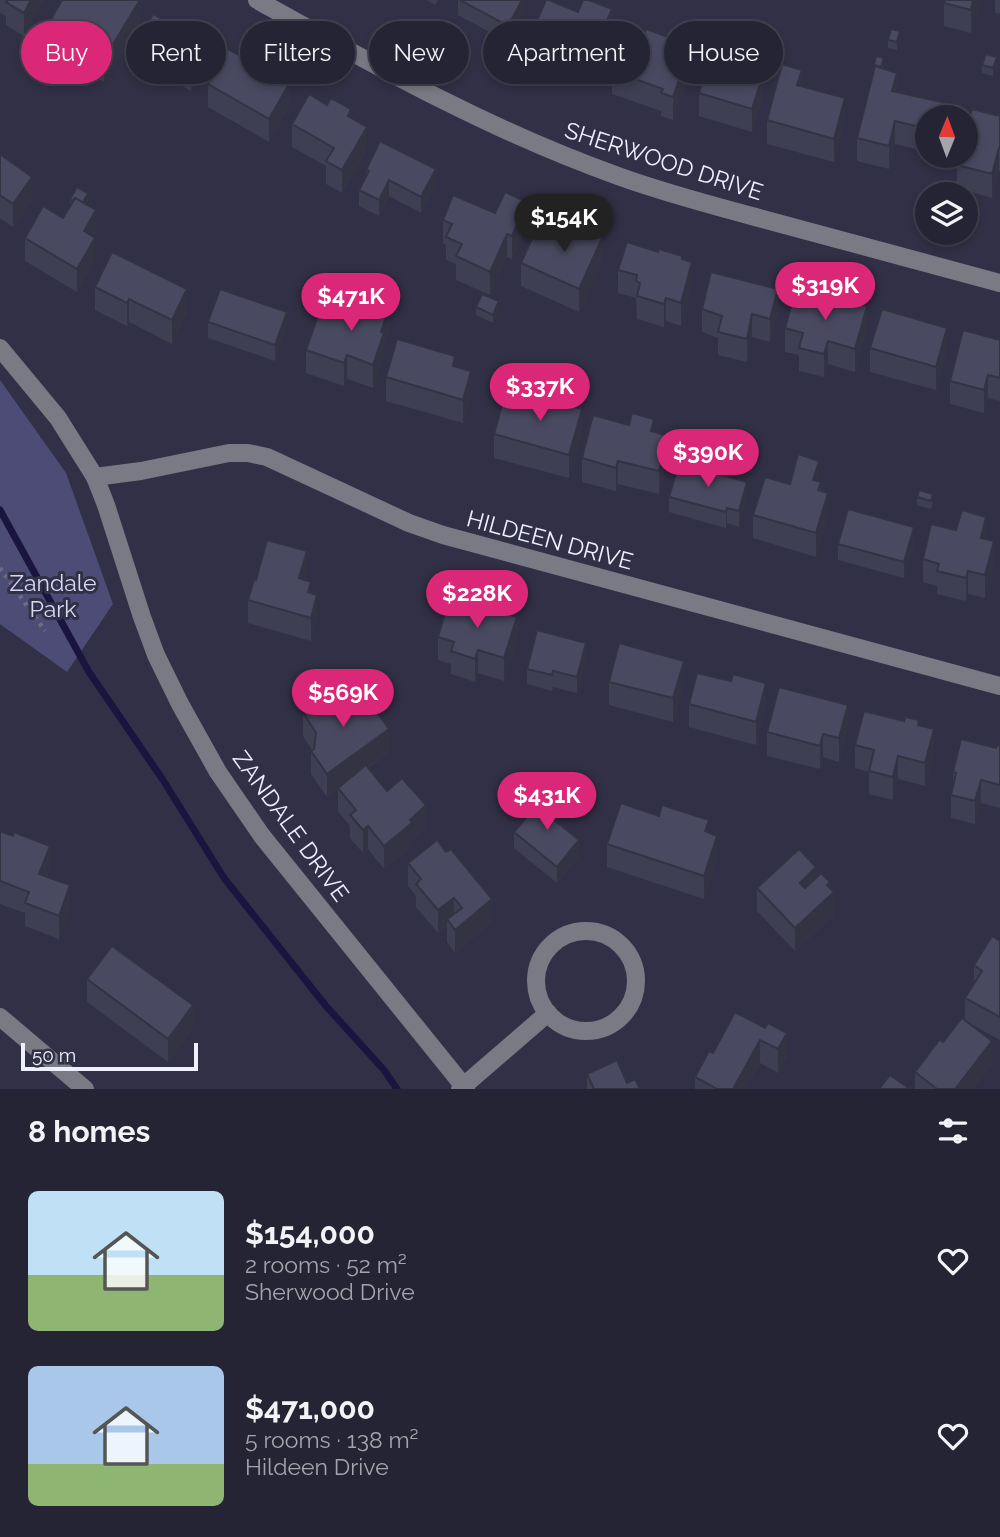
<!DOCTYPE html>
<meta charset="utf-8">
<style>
:root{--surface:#252434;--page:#313040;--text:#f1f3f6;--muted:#a3a4ac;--line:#42414f;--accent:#db2777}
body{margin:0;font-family:Raleway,sans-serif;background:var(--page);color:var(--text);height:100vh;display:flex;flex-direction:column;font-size:26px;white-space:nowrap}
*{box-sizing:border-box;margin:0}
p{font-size:23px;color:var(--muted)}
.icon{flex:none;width:38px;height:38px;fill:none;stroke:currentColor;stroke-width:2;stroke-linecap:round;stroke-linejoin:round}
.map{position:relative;height:1089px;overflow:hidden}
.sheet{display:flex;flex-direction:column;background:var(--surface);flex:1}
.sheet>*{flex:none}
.banner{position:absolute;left:21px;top:21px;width:959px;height:63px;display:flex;gap:14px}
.needle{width:46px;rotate:1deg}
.buttons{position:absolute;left:915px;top:105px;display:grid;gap:14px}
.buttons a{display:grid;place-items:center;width:63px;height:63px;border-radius:50%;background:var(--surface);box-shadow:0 4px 10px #0003,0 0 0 2px var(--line);font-size:35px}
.scale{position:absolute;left:21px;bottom:18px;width:177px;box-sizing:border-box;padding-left:7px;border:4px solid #eff0fe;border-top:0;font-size:19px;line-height:24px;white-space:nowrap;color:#eff0fe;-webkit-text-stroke:5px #313046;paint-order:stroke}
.price{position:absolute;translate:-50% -60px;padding:0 16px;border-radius:24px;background:var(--accent);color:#fff;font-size:23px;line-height:46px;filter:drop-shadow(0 2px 4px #0008)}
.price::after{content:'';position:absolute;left:50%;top:42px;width:21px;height:16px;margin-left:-10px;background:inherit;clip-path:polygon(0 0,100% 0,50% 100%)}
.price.on{background:#222;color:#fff}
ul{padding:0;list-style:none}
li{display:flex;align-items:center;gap:21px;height:175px;padding:0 28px}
li span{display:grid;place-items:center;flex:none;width:196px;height:140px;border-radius:10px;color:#555}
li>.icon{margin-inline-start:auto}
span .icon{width:84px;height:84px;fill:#fffc;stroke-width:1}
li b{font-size:30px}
h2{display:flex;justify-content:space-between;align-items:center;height:84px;padding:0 28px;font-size:30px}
.pill{padding:0 24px;border-radius:32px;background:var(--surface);box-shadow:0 4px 10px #0003,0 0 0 2px var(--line);font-size:24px;line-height:63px}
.pill.on{background:var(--accent);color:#fff}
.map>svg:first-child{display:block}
.green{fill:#4d4c76}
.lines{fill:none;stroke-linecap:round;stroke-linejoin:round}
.stream{stroke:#1a153e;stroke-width:7}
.path{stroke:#6d6d80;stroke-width:4.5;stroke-dasharray:3.5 5;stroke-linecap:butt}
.minor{stroke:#7a7a85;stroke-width:18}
.wall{fill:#3f3f53}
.shaded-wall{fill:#334}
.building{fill:#494961;stroke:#334;stroke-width:2}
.labels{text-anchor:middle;stroke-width:6;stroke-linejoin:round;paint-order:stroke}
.street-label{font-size:23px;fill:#eff0fe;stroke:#313046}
.park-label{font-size:23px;fill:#d7d7f6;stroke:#313046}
</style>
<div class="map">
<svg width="1000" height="1089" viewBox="0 0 1000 1089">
<rect width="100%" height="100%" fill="#313046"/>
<polygon class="green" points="0,380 66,473 113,604 67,672 0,624"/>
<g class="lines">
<polyline class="stream" points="0,510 89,672 163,780 224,878 326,1006 384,1070 397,1089"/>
<polyline class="path" points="0,568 45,631"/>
<g class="minor">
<path d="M257 0C374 65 491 131 618 176 667 194 719 207 770 221 847 242 923 262 1000 283"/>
<polyline points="0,348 58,418 95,477 106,505 142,617 156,655 180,704 218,772 262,836 466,1089"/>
<polyline points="95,477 141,471 229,453 248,453 267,457 409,523 443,535 1000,686"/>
<circle cx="586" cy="981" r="50"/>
<polyline points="0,1017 85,1089"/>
<polyline points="460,1089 548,1013"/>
</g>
</g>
<g class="wall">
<polygon points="0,0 44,0 24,36 6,25 6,16 0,13"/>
<polygon points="426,0 438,0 435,5"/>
<polygon points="458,0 524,0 524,11 508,42 458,15"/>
<polygon points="980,0 971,33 944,26 944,3"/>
<polygon points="995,0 1000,0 1000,14 995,13"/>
<polygon points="578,12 612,32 592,80 532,55 532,32"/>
<polygon points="51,19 140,23 104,82 82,69 82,60 51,42"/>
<polygon points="192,37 207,61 191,91 136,60 136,44"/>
<polygon points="900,39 897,50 888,48 888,40"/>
<polygon points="668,54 686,83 673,120 661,116 661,111 612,94 612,71"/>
<polygon points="874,65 884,66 883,68 897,92 950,117 928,117 928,152 895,144 889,169 857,161 857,138 874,72"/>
<polygon points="982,65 997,65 993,76 982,73"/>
<polygon points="756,73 763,98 752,132 699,116 699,93"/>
<polygon points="208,84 289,107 269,142 208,107"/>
<polygon points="802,86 845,121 834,162 767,144 767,120"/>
<polygon points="1000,116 1000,171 999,171 992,198 957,188 957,165"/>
<polygon points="351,118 367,150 342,193 326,184 326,166 292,147 292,124"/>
<polygon points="0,154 32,200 13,227 0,218"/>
<polygon points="366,170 436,185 421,213 389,196 379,216 359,206 359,190 366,176"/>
<polygon points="70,199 88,201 86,205 96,233 94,237 95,261 77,292 25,261 25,238 63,218 70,206"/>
<polygon points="495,213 527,225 512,259 507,257 490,295 456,280 456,264 446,260 446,245 443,243 443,220"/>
<polygon points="561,241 603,259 579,312 521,286 521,263"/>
<polygon points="658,252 682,259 692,285 681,326 666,321 664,327 637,319 636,298 618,293 618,270"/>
<polygon points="95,287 187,312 172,344 129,322 127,326 95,310"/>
<polygon points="476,307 499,309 493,323 476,315"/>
<polygon points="702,309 778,312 770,342 752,337 747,362 718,355 718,338 702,332"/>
<polygon points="349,320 390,328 384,345 384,356 373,388 347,379 344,386 306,373 306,350"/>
<polygon points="208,322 287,328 275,361 208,338"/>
<polygon points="785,328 867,329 855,372 828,364 824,377 799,371 799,355 785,352"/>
<polygon points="1000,340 1000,401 988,398 984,413 950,404 950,381"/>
<polygon points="870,348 947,351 936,390 870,372"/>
<polygon points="455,367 471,395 463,423 386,401 386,377"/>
<polygon points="514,408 582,432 569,478 494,458 494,434"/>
<polygon points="654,432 668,459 659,494 618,484 616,491 582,482 582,458"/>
<polygon points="819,482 828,516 816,557 753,538 753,515 790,484"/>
<polygon points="669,497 747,497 739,527 727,523 726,528 669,512"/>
<polygon points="917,497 933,502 931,509 917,505"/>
<polygon points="986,539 994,564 985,598 968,594 966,601 937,594 937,586 923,582 923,559"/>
<polygon points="914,543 904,578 838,560 838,544"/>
<polygon points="307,574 305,580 311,593 317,618 311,641 248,623 248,600 256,580"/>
<polygon points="438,637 517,640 504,681 478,673 475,682 451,674 451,664 438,660"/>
<polygon points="586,659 577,693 553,687 552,691 527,684 527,669"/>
<polygon points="609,682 684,684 673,722 609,705"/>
<polygon points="689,704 766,706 756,745 689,727"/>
<polygon points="345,706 389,752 368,768 387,791 426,828 412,840 412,846 384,869 368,849 363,853 350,838 350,826 338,811 338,789 327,797 311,774 311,751 312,750 303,736 303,712"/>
<polygon points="919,725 934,752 925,786 898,779 893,800 869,794 869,772 855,768 855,745"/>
<polygon points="848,728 839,762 823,757 820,769 767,756 767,732"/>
<polygon points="1000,746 1000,808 981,803 975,824 951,818 951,795 953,787 953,772"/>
<polygon points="561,824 560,825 579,856 557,883 514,848 514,832"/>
<polygon points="0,831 50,869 47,877 70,908 59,939 25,926 25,913 0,904"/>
<polygon points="709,833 717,859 704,899 607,867 607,844"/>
<polygon points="408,863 492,922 455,953 447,942 447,926 438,933 416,907 416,896 408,886"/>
<polygon points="816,877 830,889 834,915 795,951 757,911 757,888"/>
<polygon points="1000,941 1000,1040 967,1022 992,1064 972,1089 915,1089 915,1072 965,1021 965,998 974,983 974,965"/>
<polygon points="87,979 193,1028 168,1062 87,1002"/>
<polygon points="735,1012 787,1056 778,1073 760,1063 746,1089 695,1089 695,1077 713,1053"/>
<polygon points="587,1074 627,1083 640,1089 587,1089"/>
</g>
<g class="shaded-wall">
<polygon points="31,0 44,0 24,36 24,13"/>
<polygon points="140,0 140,23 104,82 104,59"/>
<polygon points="522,0 524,0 524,11 508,42 508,26"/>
<polygon points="973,0 980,0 971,33 971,10"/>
<polygon points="612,9 612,32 592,80 592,57"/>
<polygon points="900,31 900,39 897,50 897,42"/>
<polygon points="668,37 668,60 663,52"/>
<polygon points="207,45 207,61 191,91 191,75"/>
<polygon points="756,54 756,77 751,71"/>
<polygon points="997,57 997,65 993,76 993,68"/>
<polygon points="686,60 686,83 673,120 673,97"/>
<polygon points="802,70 802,93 797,85"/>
<polygon points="897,73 897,96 892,91"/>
<polygon points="763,75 763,98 752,132 752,109"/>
<polygon points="289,84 289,107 269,142 269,119"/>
<polygon points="845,98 845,121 834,162 834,139"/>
<polygon points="895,121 895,144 889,169 889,146"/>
<polygon points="367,127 367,150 342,193 342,170"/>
<polygon points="999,148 999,171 992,198 992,174"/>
<polygon points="436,169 436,185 421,213 421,197"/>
<polygon points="32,177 32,200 13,227 13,204"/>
<polygon points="389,180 389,196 379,216 379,200"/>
<polygon points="88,193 88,201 81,214 81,206"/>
<polygon points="527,202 527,225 512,259 512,236"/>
<polygon points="96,210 96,233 84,254 84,231"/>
<polygon points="507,234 507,257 490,295 490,272"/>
<polygon points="603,236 603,259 579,312 579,289"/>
<polygon points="95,238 95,261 77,292 77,269"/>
<polygon points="692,262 692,285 681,326 681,303"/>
<polygon points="187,289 187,312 172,344 172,320"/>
<polygon points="778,289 778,312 770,342 770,319"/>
<polygon points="666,298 666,321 664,327 664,304"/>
<polygon points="129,299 129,322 127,326 127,303"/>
<polygon points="499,301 499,309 493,323 493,315"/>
<polygon points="390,305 390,328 384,345 384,356 373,388 373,365 381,332"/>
<polygon points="867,306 867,329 855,372 855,349"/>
<polygon points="287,312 287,328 275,361 275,345"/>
<polygon points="752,314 752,337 747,362 747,339"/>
<polygon points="947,328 947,351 936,390 936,367"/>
<polygon points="828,341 828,364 824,377 824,354"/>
<polygon points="347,355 347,379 344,386 344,363"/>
<polygon points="471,371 471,395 463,423 463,400"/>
<polygon points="988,375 988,398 984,413 984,390"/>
<polygon points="582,409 582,432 569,478 569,455"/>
<polygon points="668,436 668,459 659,494 659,471"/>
<polygon points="618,461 618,484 616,491 616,468"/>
<polygon points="819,461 819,484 813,480"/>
<polygon points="747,482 747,497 739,527 739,511"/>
<polygon points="828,493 828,516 816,557 816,533"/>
<polygon points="727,508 727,523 726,528 726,512"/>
<polygon points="986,517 986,540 981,538"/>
<polygon points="914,527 914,543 904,578 904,562"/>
<polygon points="994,541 994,564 985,598 985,575"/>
<polygon points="307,551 307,574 299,601 299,578"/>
<polygon points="968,571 968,594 966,601 966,578"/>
<polygon points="317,595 317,618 311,641 311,618"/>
<polygon points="517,617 517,640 504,681 504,658"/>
<polygon points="586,643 586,659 577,693 577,677"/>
<polygon points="478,650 478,673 475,682 475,659"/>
<polygon points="684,661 684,684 673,722 673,698"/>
<polygon points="766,683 766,706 756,745 756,722"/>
<polygon points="848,705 848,728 839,762 839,738"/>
<polygon points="389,729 389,752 327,797 327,774"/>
<polygon points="934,729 934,752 925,786 925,763"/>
<polygon points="823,734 823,757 820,769 820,746"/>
<polygon points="898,756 898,779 893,800 893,777"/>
<polygon points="981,780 981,803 975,824 975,801"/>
<polygon points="426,805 426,828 412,840 412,846 384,869 384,846 410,820"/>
<polygon points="561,808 561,824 553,835 553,819"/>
<polygon points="368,826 368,849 363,853 363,830"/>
<polygon points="717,836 717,859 704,899 704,876"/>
<polygon points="579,840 579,856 557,883 557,867"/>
<polygon points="50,846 50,869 39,897 39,874"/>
<polygon points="816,867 816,890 800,906 800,883"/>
<polygon points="830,882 830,895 834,892 834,915 795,951 795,928 827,885"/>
<polygon points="70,885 70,908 59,939 59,916"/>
<polygon points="454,898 454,921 447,919 447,926 438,933 438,910"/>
<polygon points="492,899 492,922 455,953 455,930"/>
<polygon points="193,1005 193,1028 168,1062 168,1039"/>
<polygon points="787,1033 787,1056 778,1073 778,1049"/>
<polygon points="760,1040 760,1063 746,1089 733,1089"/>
<polygon points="992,1041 992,1064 972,1089 955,1089"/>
</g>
<g class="building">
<polygon points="8,0 31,0 24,13 6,2"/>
<polygon points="62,0 140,0 104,59 82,46 85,39 51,19"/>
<polygon points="460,0 522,0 508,26"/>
<polygon points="546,0 549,0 578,12 583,0 589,0 612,9 592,57 532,32"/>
<polygon points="945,0 973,0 971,10 944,3"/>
<polygon points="153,14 170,23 173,19 192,30 189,35 207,45 191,75 136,44"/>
<polygon points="646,29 668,37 663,52 686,60 673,97 661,93 663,89 612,71 624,38 641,43"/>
<polygon points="891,29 900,31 897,42 888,40"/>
<polygon points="726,45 756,54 751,71 763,75 752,109 699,93 709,60 720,64"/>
<polygon points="228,49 289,84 269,119 208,84"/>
<polygon points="986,54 997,57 993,68 982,65"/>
<polygon points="876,56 884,58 881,67 874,65"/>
<polygon points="782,64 802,70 797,85 845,98 834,139 767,120"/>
<polygon points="875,66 897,73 892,91 950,104 947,117 928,117 928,129 895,121 889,146 857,138"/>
<polygon points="309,94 327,105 331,98 351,109 348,116 367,127 342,170 326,161 334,148 292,124"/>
<polygon points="972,109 1000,116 1000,148 999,148 992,174 957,165 959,156 966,156 966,130"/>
<polygon points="380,141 436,169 421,197 389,180 379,200 359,190 369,171 366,170"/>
<polygon points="0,154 32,177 13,204 0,195"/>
<polygon points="77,187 88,193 83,203 75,198 73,201 70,199"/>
<polygon points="505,192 527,202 512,236 507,234 490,272 456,256 462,244 446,237 452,224 443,220 453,195 495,213"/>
<polygon points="75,198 96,210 84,231 95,238 77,269 25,238 43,206 63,218"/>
<polygon points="569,221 603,236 579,289 521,263 536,230 561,241"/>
<polygon points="627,242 658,252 659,249 682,256 682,259 692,262 681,303 666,298 664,304 637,296 640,283 636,281 637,275 618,270"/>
<polygon points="112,252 187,289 172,320 129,299 127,303 95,287"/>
<polygon points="711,272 778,289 770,319 752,314 747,339 718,332 722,316 702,309"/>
<polygon points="220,289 287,312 275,345 208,322"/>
<polygon points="795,292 836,303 837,298 867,306 855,349 828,341 824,354 799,348 803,333 785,328"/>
<polygon points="482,294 499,301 493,315 476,307"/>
<polygon points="358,296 390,305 381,332 384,333 373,365 347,355 344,363 306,350 320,310 349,320"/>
<polygon points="882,309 947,328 936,367 870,348"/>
<polygon points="963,330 1000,340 1000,378 988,375 984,390 950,381"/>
<polygon points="397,339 455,356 453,366 471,371 463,400 386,377"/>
<polygon points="519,392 582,409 569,455 494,434 502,405 514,408"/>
<polygon points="632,413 654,419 651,431 668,436 659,471 618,461 616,468 582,458 593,415 629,425"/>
<polygon points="798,454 819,461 813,480 821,482 818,490 828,493 816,533 753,515 765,477 790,484"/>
<polygon points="679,463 747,482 739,511 727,508 726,512 669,497"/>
<polygon points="919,490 933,494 931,501 917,497"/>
<polygon points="848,509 914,527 904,562 838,544"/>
<polygon points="962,510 986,517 981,538 994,541 985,575 968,571 966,578 937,571 939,564 923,559 931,524 956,530"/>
<polygon points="267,540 307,551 299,578 311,582 308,592 317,595 311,618 248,600 254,580 256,580"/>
<polygon points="449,600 483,611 484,607 517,617 504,658 478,650 475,659 451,651 454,642 438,637"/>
<polygon points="537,630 586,643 577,677 553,671 552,675 527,669"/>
<polygon points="619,643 684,661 673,698 609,682"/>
<polygon points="697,673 731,681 733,674 766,683 756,722 689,704"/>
<polygon points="779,687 848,705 839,738 823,734 820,746 767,732"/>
<polygon points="334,690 345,706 363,693 389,729 327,774 311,751 314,749 316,733 303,712"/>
<polygon points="864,711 904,721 905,717 919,720 918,725 934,729 925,763 898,756 893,777 869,771 874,750 855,745"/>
<polygon points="961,739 996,748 996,745 1000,746 1000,785 981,780 975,801 951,795 956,773 953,772"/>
<polygon points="366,765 387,791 402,778 426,805 410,820 412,823 384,846 368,826 363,830 350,815 356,810 338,788"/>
<polygon points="545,795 561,808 553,819 579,840 557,867 514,832"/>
<polygon points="621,803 659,816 662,805 709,820 705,831 717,836 704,876 607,844"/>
<polygon points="0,831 13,836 14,832 50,846 39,874 70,885 59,916 25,903 29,892 0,881"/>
<polygon points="437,840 446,852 451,849 492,899 455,930 447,919 462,908 454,898 438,910 416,884 421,879 408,863"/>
<polygon points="799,849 816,867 800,883 805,888 821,873 830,882 827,885 834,892 795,928 757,888"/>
<polygon points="992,936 1000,941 1000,1017 965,998 982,971 974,965"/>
<polygon points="112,946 193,1005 168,1039 87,979"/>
<polygon points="735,1012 765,1028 768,1023 787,1033 778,1049 760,1040 733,1089 717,1089 695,1077 709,1051 713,1053"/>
<polygon points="962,1018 992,1041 955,1089 937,1089 915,1072 940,1039 943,1042"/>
<polygon points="617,1060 627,1083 635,1079 640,1089 594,1089 587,1074"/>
<polygon points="890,1075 910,1089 879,1089"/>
</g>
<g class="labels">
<g class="street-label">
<text transform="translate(664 161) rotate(18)" y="8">SHERWOOD DRIVE</text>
<text transform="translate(550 540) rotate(15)" y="8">HILDEEN DRIVE</text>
<text transform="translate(291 826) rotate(54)" y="8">ZANDALE DRIVE</text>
</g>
<g class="park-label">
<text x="53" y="591">Zandale<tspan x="53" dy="26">Park</tspan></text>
</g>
</g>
</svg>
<div class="buttons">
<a><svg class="needle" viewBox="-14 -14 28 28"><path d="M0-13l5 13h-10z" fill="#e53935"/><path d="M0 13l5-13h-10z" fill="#a3a4ac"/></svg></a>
<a><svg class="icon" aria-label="layers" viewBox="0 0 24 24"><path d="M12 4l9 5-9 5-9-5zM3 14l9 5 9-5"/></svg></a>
</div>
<div class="scale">50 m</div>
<b class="price on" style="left:564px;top:254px">$154K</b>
<b class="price" style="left:825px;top:322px">$319K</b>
<b class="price" style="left:351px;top:333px">$471K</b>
<b class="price" style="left:540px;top:423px">$337K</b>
<b class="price" style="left:708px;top:489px">$390K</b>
<b class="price" style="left:477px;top:630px">$228K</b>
<b class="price" style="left:343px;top:729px">$569K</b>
<b class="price" style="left:547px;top:832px">$431K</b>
<div class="banner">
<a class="pill on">Buy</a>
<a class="pill">Rent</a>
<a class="pill">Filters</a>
<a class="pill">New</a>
<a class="pill">Apartment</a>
<a class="pill">House</a>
</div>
</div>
<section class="sheet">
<h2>8 homes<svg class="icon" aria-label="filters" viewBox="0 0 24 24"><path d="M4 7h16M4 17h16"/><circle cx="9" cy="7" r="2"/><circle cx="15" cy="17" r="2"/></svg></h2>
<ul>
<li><span style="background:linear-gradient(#bfe0f5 60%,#8fb573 0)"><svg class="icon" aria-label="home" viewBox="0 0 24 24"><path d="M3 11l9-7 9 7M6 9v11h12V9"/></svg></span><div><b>$154,000</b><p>2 rooms · 52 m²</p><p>Sherwood Drive</p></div><svg class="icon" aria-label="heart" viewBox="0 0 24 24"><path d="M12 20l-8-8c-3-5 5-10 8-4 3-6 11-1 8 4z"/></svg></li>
<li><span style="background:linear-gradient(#a9c7e8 70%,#8fb573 0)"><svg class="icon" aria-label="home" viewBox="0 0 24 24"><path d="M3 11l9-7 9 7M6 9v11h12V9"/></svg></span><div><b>$471,000</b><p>5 rooms · 138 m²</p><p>Hildeen Drive</p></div><svg class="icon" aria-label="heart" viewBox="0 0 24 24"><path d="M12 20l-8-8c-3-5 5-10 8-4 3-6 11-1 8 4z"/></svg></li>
</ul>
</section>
